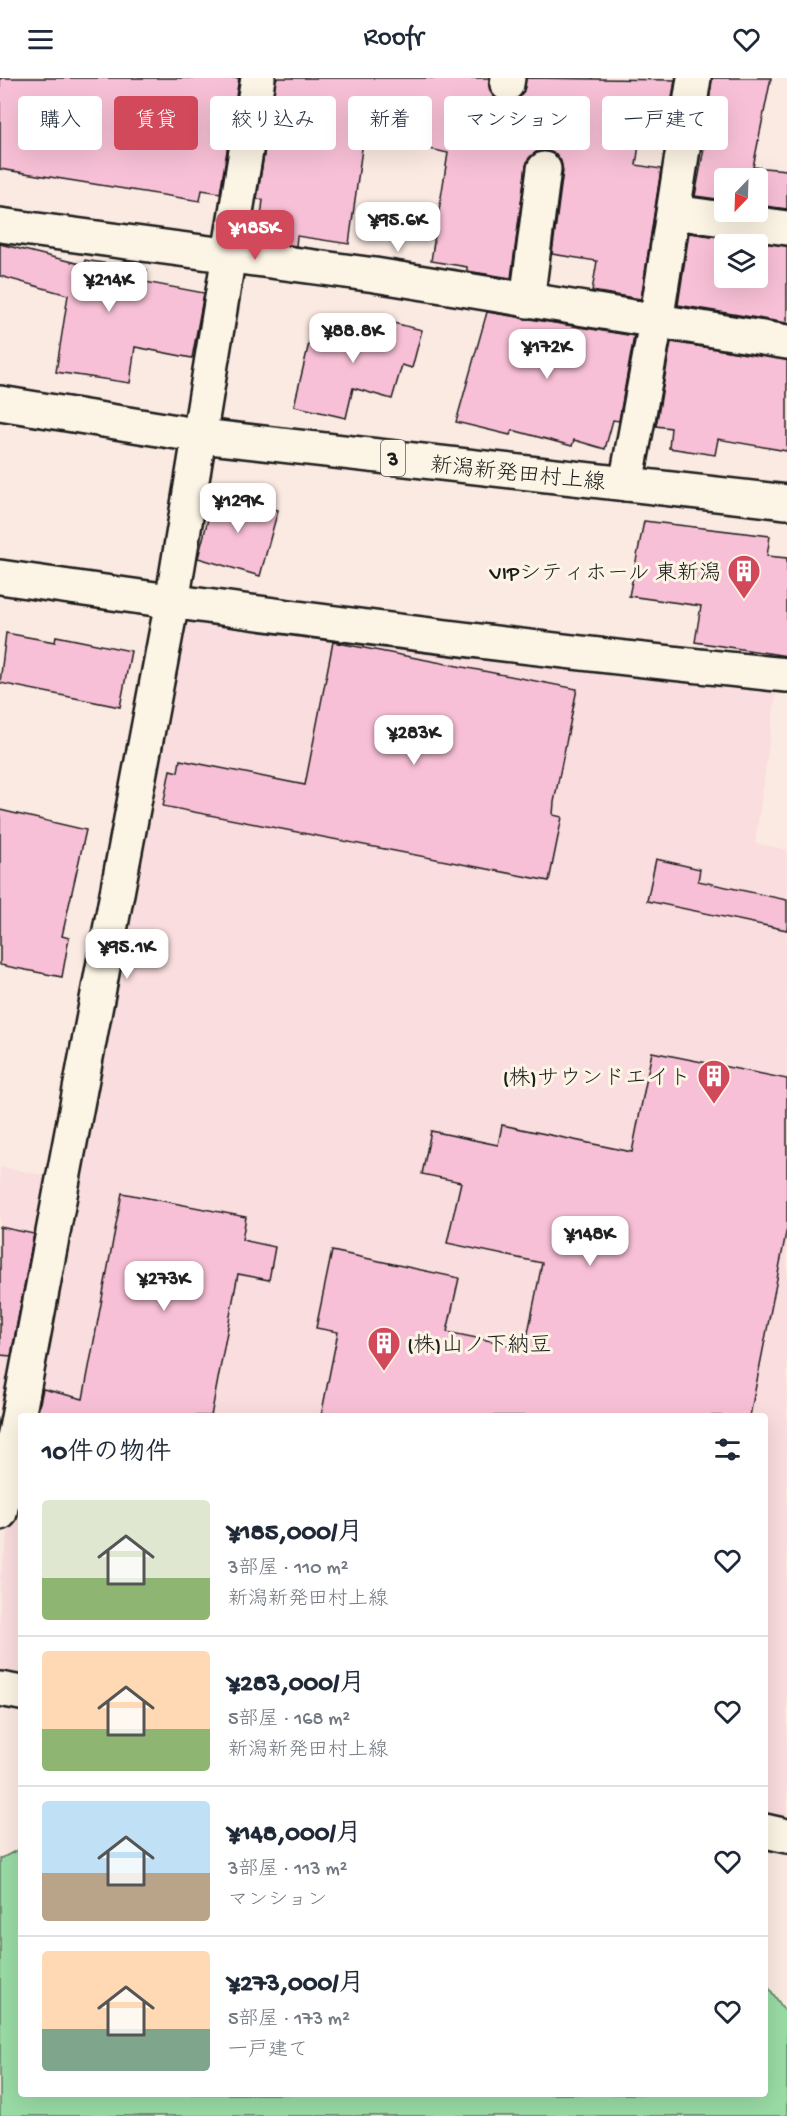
<!DOCTYPE html>
<html lang="ja">
<meta charset="utf-8">
<style>
:root{--surface:#fff;--page:#f2f2f3;--text:#1f2937;--muted:#747a83;--line:#e0e1e3;--accent:#d1495b}
body{margin:0;font-family:"Gochi Hand","Klee One",sans-serif;background:var(--page);color:var(--text);height:100vh;display:flex;flex-direction:column;font-size:22px;white-space:nowrap}
*{box-sizing:border-box;margin:0}
p{font-size:20px;color:var(--muted)}
.icon{flex:none;width:33px;height:33px;fill:none;stroke:currentColor;stroke-width:2;stroke-linecap:round;stroke-linejoin:round}
.map{position:relative;flex:1;overflow:hidden}
.drawer{position:absolute;left:18px;top:1335px;width:750px;height:684px;display:flex;flex-direction:column;background:var(--surface);border-radius:6px;box-shadow:0 6px 24px #0002}
.drawer>*{flex:none}
.banner{position:absolute;left:18px;top:18px;width:752px;height:54px;display:flex;gap:12px}
.needle{width:39px;rotate:203deg}
.controls{position:absolute;left:714px;top:90px;display:grid;gap:12px}
.controls a{display:grid;place-items:center;width:54px;height:54px;border-radius:6px;background:var(--surface);box-shadow:0 6px 24px #0002;font-size:30px}
.price{position:absolute;translate:-50% -51px;padding:0 14px;border-radius:12px;background:#fff;color:#222;font-size:20px;line-height:39px;filter:drop-shadow(0 2px 3px #0008)}
.price::after{content:'';position:absolute;left:50%;top:36px;width:18px;height:14px;margin-left:-9px;background:inherit;clip-path:polygon(0 0,100% 0,50% 100%)}
.price.on{background:var(--accent);color:#fff}
ul{padding:0;list-style:none}
li{display:flex;align-items:center;gap:18px;height:150px;padding:0 24px}
li+li{border-top:2px solid var(--line)}
li span{display:grid;place-items:center;flex:none;width:168px;height:120px;border-radius:6px;color:#555}
li>.icon{margin-inline-start:auto}
span .icon{width:72px;height:72px;fill:#fffc;stroke-width:1}
li b{font-size:26px}
h2{display:flex;justify-content:space-between;align-items:center;height:72px;padding:0 24px;font-size:26px}
.tag{padding:0 21px;border-radius:6px;background:var(--surface);box-shadow:0 6px 24px #0002;font-size:21px;line-height:54px}
.tag.on{background:var(--accent);color:#fff}
header{display:flex;justify-content:space-between;align-items:center;height:78px;padding:0 24px;background:var(--surface);font-size:27px;font-weight:600}
.map>svg:first-child{display:block}
.built{fill:#faddde}
.green{fill:#99dba5;stroke:#5a7c60;stroke-width:1.5}
.building{fill:#f8c0d6;stroke:#1c1c1c;stroke-width:1.5;fill-rule:evenodd}
.lines{fill:none;stroke-linecap:round;stroke-linejoin:round}
.street-casing{stroke:#1c1c1c;stroke-width:38}
.primary-casing{stroke:#1c1c1c;stroke-width:38}
.street{stroke:#fcf5e5;stroke-width:33}
.primary{stroke:#fcf5e5;stroke-width:33}
.labels{text-anchor:middle;stroke-width:6;stroke-linejoin:round;paint-order:stroke}
.shield{fill:#fcf5e5;stroke:#5f5d58;stroke-width:1.5}
.shield-label{font-size:21px;font-weight:bold;fill:#1c1c1c}
.street-label{font-size:22px;fill:#1c1c1c;stroke:#fcf5e5}
.poi-label{font-size:22px;fill:#1c1c1c;stroke:#fcf5e5;text-anchor:end}
</style>
<header><svg class="icon" aria-label="menu" viewBox="0 0 24 24"><path d="M4 6h16M4 12h16M4 18h16"/></svg>Roofr<svg class="icon" aria-label="heart" viewBox="0 0 24 24"><path d="M12 20l-8-8c-3-5 5-10 8-4 3-6 11-1 8 4z"/></svg></header>
<div class="map">
<svg width="787" height="2038" viewBox="0 0 787 2038">
<rect width="100%" height="100%" fill="#fbeae2"/>
<filter id="ink" filterUnits="userSpaceOnUse"><feTurbulence type="fractalNoise" baseFrequency=".0167" numOctaves="2"/><feDisplacementMap in="SourceGraphic" scale="12" xChannelSelector="R" yChannelSelector="G"/><feConvolveMatrix kernelMatrix="1 2 1 2 8 2 1 2 1" color-interpolation-filters="sRGB"/></filter>
<g filter="url(#ink)">
<g class="built">
<polygon points="184,538 777,609 755,765 787,772 787,1746 765,1741 765,1338 31,1338"/>
<polygon points="0,1089 53,1099 0,1365"/>
<polygon points="21,1390 21,1598 0,1594 0,1500"/>
</g>
<polygon class="green" points="21,1770 21,2016 765,2016 765,1904 787,1936 787,2038 0,2038 0,1781"/>
<g class="building">
<polygon points="0,0 239,0 220,115 202,112 200,123 0,91"/>
<polygon points="276,0 489,0 490,13 496,21 505,25 514,23 521,18 526,0 675,2 670,32 645,28 636,87 661,91 641,221 592,213 597,183 552,176 563,93 561,83 556,76 547,73 536,74 529,80 526,88 511,200 467,193 467,189 431,183 448,75 364,56 349,166 297,158 296,168 258,163 263,122 257,121"/>
<polygon points="712,0 771,0 753,89 787,92 787,131 758,127 758,100 724,100 724,122 695,118 710,38 707,38"/>
<path d="M689 155 787 168V245L678 227ZM724 166H758V200H724Z"/>
<polygon points="0,166 84,187 85,182 147,192 145,204 204,215 192,280 135,269 130,305 56,294 68,217 0,198"/>
<polygon points="487,234 634,258 619,343 613,342 605,371 574,362 572,368 512,352 510,357 456,344"/>
<polygon points="315,240 377,255 381,242 422,252 412,290 402,287 392,321 353,310 346,340 294,328"/>
<polygon points="671,264 787,282 787,373 718,361 715,377 669,370 671,350 656,348"/>
<polygon points="215,414 278,432 260,498 198,480"/>
<polygon points="644,443 770,458 767,478 787,480 787,578 695,564 701,528 629,518"/>
<polygon points="6,555 55,564 56,558 131,573 120,629 0,605"/>
<polygon points="333,564 577,611 554,724 553,737 562,739 549,803 163,728 170,692 178,694 180,682 305,707"/>
<polygon points="0,732 86,752 62,858 69,860 62,899 0,887"/>
<polygon points="656,781 700,791 698,803 787,822 787,852 647,823"/>
<polygon points="652,974 787,1001 787,1150 750,1338 321,1338 338,1254 316,1250 332,1173 459,1200 447,1254 525,1270 542,1185 447,1165 461,1104 422,1096 431,1053 498,1067 502,1047 632,1074"/>
<polygon points="122,1115 246,1139 242,1162 275,1169 269,1202 238,1196 211,1338 37,1338 43,1311 83,1321"/>
<polygon points="0,1149 34,1156 11,1278 0,1277"/>
</g>
<g class="lines">
<g class="street-casing">
<g id="street">
<polyline points="507,6 508,0"/>
<polyline points="674,134 787,150"/>
<polyline points="0,147 375,197 787,264"/>
<polyline points="527,223 544,91"/>
<polyline points="626,406 656,244 694,0"/>
<path d="M0 499C262 537 524 571 787 597"/>
<polyline points="0,1435 172,524 258,0"/>
<polyline points="0,1611 21,1615"/>
<polyline points="765,1753 787,1758"/>
</g>
</g>
<g class="primary-casing">
<polyline id="primary" points="0,325 201,358 787,424"/>
</g>
<use href="#street" class="street"/>
<use href="#primary" class="primary"/>
</g>
</g>
<defs>
<g id="building-pin" transform="scale(1.725)"><path d="M0 17L-7.5 6A9.5 9.5 0 1 1 7.5 6Z" fill="#d1495b" stroke="#fcf5e5"/><path d="M-4-6H4V6H1V3H-1V6H-4ZM-2.5-4.3h1.7v1.8h-1.7ZM.8-4.3h1.7v1.8H.8ZM-2.5-1h1.7V.8h-1.7ZM.8-1h1.7V.8H.8Z" fill="#fff"/></g>
</defs>
<g fill-rule="evenodd">
<use href="#building-pin" x="744" y="493"/>
<use href="#building-pin" x="714" y="998"/>
<use href="#building-pin" x="384" y="1265"/>
</g>
<g class="labels">
<rect class="shield" x="381" y="362" width="24" height="36" rx="4.5"/>
<g class="shield-label">
<text x="393" y="387">3</text>
</g>
<g class="street-label">
<text transform="translate(518 394) rotate(6)" y="8">新潟新発田村上線</text>
</g>
<g class="poi-label">
<text x="721" y="501">VIPシティホール 東新潟</text>
<text x="691" y="1006">(株)サウンドエイト</text>
<text x="407" y="1273" text-anchor="start">(株)山ノ下納豆</text>
</g>
</g>
</svg>
<div class="controls">
<a><svg class="needle" viewBox="-14 -14 28 28"><path d="M0-13l5 13h-10z" fill="#e53935"/><path d="M0 13l5-13h-10z" fill="#747a83"/></svg></a>
<a><svg class="icon" aria-label="layers" viewBox="0 0 24 24"><path d="M12 4l9 5-9 5-9-5zM3 14l9 5 9-5"/></svg></a>
</div>
<b class="price" style="left:398px;top:175px">¥95.6K</b>
<b class="price on" style="left:255px;top:183px">¥185K</b>
<b class="price" style="left:109px;top:235px">¥214K</b>
<b class="price" style="left:353px;top:286px">¥88.8K</b>
<b class="price" style="left:547px;top:302px">¥172K</b>
<b class="price" style="left:238px;top:456px">¥129K</b>
<b class="price" style="left:414px;top:688px">¥283K</b>
<b class="price" style="left:127px;top:902px">¥95.1K</b>
<b class="price" style="left:590px;top:1189px">¥148K</b>
<b class="price" style="left:164px;top:1234px">¥273K</b>
<div class="banner">
<a class="tag">購入</a>
<a class="tag on">賃貸</a>
<a class="tag">絞り込み</a>
<a class="tag">新着</a>
<a class="tag">マンション</a>
<a class="tag">一戸建て</a>
</div>
<section class="drawer">
<h2>10件の物件<svg class="icon" aria-label="filters" viewBox="0 0 24 24"><path d="M4 7h16M4 17h16"/><circle cx="9" cy="7" r="2"/><circle cx="15" cy="17" r="2"/></svg></h2>
<ul>
<li><span style="background:linear-gradient(#dfe7d0 65%,#8fb573 0)"><svg class="icon" aria-label="home" viewBox="0 0 24 24"><path d="M3 11l9-7 9 7M6 9v11h12V9"/></svg></span><div><b>¥185,000/月</b><p>3部屋 · 110 m²</p><p>新潟新発田村上線</p></div><svg class="icon" aria-label="heart" viewBox="0 0 24 24"><path d="M12 20l-8-8c-3-5 5-10 8-4 3-6 11-1 8 4z"/></svg></li>
<li><span style="background:linear-gradient(#ffd9b3 65%,#8fb573 0)"><svg class="icon" aria-label="home" viewBox="0 0 24 24"><path d="M3 11l9-7 9 7M6 9v11h12V9"/></svg></span><div><b>¥283,000/月</b><p>5部屋 · 168 m²</p><p>新潟新発田村上線</p></div><svg class="icon" aria-label="heart" viewBox="0 0 24 24"><path d="M12 20l-8-8c-3-5 5-10 8-4 3-6 11-1 8 4z"/></svg></li>
<li><span style="background:linear-gradient(#bfe0f5 60%,#b9a48a 0)"><svg class="icon" aria-label="home" viewBox="0 0 24 24"><path d="M3 11l9-7 9 7M6 9v11h12V9"/></svg></span><div><b>¥148,000/月</b><p>3部屋 · 113 m²</p><p>マンション</p></div><svg class="icon" aria-label="heart" viewBox="0 0 24 24"><path d="M12 20l-8-8c-3-5 5-10 8-4 3-6 11-1 8 4z"/></svg></li>
<li><span style="background:linear-gradient(#ffd9b3 65%,#7fa58c 0)"><svg class="icon" aria-label="home" viewBox="0 0 24 24"><path d="M3 11l9-7 9 7M6 9v11h12V9"/></svg></span><div><b>¥273,000/月</b><p>5部屋 · 173 m²</p><p>一戸建て</p></div><svg class="icon" aria-label="heart" viewBox="0 0 24 24"><path d="M12 20l-8-8c-3-5 5-10 8-4 3-6 11-1 8 4z"/></svg></li>
</ul>
</section>
</div>
